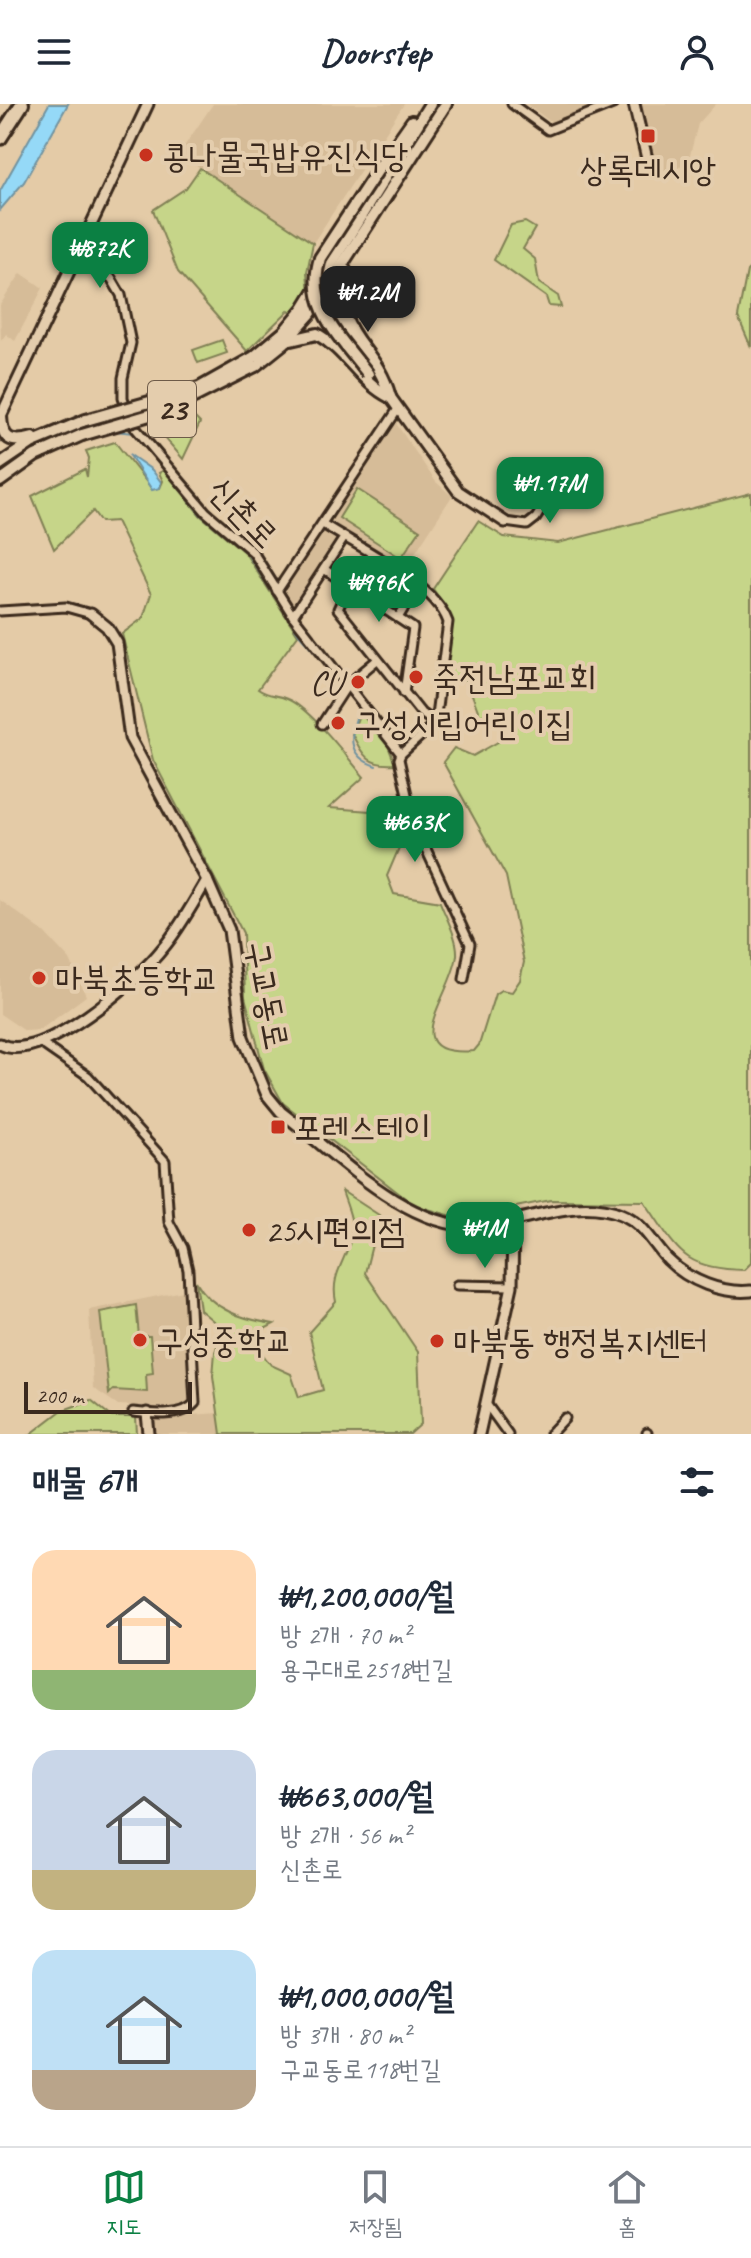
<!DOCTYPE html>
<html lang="ko">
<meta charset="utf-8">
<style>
:root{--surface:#fff;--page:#f2f2f3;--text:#1f2937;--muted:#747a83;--line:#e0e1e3;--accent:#0b8043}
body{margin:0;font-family:Caveat,"Poor Story",sans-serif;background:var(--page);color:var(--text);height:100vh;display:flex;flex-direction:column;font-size:30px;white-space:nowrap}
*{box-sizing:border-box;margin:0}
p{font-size:26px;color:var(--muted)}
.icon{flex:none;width:44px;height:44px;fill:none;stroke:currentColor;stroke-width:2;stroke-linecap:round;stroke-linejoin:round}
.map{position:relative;height:1330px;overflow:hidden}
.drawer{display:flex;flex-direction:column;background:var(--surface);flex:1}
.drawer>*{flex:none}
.scale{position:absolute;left:24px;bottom:20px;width:168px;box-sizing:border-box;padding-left:8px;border:4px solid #3b2a1e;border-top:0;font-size:22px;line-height:28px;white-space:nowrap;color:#3b2a1e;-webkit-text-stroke:6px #e4cdad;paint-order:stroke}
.price{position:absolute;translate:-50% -68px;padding:0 18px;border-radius:16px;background:var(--accent);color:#fff;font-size:26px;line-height:52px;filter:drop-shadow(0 2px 4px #0008)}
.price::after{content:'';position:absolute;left:50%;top:48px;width:24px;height:18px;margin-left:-12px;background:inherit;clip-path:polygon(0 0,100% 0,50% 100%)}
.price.on{background:#222;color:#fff}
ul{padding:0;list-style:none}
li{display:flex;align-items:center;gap:24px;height:200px;padding:0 32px}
li span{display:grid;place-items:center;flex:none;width:224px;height:160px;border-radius:24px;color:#555}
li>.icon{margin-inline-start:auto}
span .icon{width:96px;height:96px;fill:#fffc;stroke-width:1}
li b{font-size:34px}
h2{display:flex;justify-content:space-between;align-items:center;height:96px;padding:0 32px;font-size:34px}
header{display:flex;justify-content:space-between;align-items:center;height:104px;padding:0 32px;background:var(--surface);font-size:36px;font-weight:700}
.menu{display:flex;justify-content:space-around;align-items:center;height:112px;border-top:2px solid var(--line);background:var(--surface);font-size:22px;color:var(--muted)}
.menu a{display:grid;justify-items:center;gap:4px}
.menu .on{color:var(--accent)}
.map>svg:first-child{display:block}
.built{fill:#d6bc98}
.green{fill:#c6d589;stroke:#808054;stroke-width:2}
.water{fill:#95d9f7;stroke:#7193a0;stroke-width:2}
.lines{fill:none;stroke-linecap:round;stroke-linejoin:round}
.stream{stroke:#7193a0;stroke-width:2}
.street-casing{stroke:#3b2a1e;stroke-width:13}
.secondary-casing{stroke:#3b2a1e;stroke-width:15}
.primary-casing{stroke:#3b2a1e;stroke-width:16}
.highway-casing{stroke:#3b2a1e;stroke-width:18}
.street{stroke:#e4cdad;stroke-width:7}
.secondary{stroke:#e4cdad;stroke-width:9}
.primary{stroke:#e4cdad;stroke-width:10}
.highway{stroke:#e4cdad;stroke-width:12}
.primary-bridge-casing{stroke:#3b2a1e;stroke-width:16;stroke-linecap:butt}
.primary-bridge{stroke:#e4cdad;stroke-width:10}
.poi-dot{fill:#c8321e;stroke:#e4cdad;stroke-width:3}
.labels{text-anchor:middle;stroke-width:8;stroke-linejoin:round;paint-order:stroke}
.shield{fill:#e4cdad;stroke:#6e5b49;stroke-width:2}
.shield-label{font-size:32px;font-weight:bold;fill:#3b2a1e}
.poi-label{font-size:34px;fill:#3b2a1e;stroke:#e4cdad;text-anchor:start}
.street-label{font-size:34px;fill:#3b2a1e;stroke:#e4cdad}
</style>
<header><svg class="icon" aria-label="menu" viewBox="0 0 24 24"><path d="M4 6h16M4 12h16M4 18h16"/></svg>Doorstep<svg class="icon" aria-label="person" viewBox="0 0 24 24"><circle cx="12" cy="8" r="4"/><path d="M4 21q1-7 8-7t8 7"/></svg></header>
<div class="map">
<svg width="751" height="1330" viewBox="0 0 751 1330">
<rect width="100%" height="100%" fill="#e4cba7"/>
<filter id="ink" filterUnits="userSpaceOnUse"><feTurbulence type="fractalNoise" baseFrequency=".0125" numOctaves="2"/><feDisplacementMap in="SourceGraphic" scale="16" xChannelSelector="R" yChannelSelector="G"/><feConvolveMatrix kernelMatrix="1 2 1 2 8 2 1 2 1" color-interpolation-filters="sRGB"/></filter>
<g filter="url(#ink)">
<g class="built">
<polygon points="213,0 404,0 313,139 179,50"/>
<polygon points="527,0 613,0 557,23"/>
<polygon points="634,0 716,0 698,20 689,55 662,77 648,59"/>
<polygon points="21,169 43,184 15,237 6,230 1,237 0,201"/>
<polygon points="395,318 436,378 452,392 402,469 332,422 330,417"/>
<polygon points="323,424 340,435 294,504 284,490 285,483"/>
<polygon points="0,796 44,828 70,856 86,892 40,926 25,927 0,910"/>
<polygon points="188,1186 190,1299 184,1304 118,1301 93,1284 89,1206"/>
<polygon points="218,1309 221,1330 153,1330 153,1314"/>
</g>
<g class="green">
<polygon points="200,64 313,139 307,168 309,189 293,209 289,206 247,247 178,168 153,106 186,84"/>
<polygon points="525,118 535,124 523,145 535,155 539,179 558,192 561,203 549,202 546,193 494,156 511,121"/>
<polygon points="751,163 751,243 738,213 747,167"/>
<polygon points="222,236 227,249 198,259 193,246"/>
<polygon points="187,306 200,319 183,355 152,319"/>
<path d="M115 338 152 385 160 384 163 377 159 369 164 366 200 411 245 449 298 531 258 585C269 593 276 590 287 595 310 604 347 653 364 673L329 704 384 708 401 739 387 772 394 790 440 798C446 814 458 834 457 851 453 890 392 954 474 947L479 941 495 890 501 886 512 888 520 876 524 858 506 772 443 658 454 644 473 652 512 630 508 612 498 606 480 612 467 577 446 571C451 534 458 517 433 485L478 417 504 433 558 439 751 389V1159L744 1166C680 1165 678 1145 644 1097L551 1096 459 1114 414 1101 283 999 264 965 245 893 243 829 153 656 122 530 143 514 151 490 116 417 101 418 93 407 54 445 32 392 85 365 87 373 89 354 86 347Z"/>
<polygon points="357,385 420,426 401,454 339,414"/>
<path d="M360 608 388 642 395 660C368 662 364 653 352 630Z"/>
<path d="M342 1087 385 1115 405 1133 373 1137 365 1169 418 1248 421 1320 410 1330H221L213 1272 215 1248 223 1225 200 1206 196 1177C212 1206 242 1215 274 1220L249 1233 271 1261 291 1270 299 1293 323 1286 309 1228 336 1198C330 1170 346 1157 352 1131 354 1116 346 1100 342 1087Z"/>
<polygon points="136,1201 139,1232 150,1232 153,1269 146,1270 147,1288 113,1286 109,1290 100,1208"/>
<polygon points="91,1296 112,1313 136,1313 137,1330 31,1330 61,1307"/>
</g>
<g class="water">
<polygon points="49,0 68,0 24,78 0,106 0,87"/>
<polygon points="129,350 152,366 161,378 160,384 152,386"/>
</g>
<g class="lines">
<g class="stream">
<polyline points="114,327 135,329"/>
<polyline points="149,346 201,411 246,448 299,530 340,577"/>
<path d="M354 595 359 605C350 630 345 652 376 662"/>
</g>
<g class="street-casing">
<g id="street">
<polyline points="512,0 548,26 613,0"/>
<polyline points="76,157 111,174 121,191 131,239 123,274 123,294 132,320 206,408 253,448 293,512 401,650 399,655 413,717 470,840 464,875"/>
<polyline points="505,418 527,421 536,414 566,365"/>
<path d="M323 420C358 443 434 478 448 518L435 619 401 650"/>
<polyline points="324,465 413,524 404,589"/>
<polyline points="349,481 338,505 421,609 435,619"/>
<polyline points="277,487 398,305"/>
<polyline points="0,507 66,503 91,510"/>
<polyline points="293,512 344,434"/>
<polyline points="398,514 418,481"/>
<polyline points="322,620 348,580 377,556"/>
<path d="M42 940 88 972 165 1057 169 1118 183 1144 188 1166 195 1299C182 1314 152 1310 133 1308"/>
<polyline points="457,1181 512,1182"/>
<polyline points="487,1301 508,1330"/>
<polyline points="550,1330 565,1314"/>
<polyline points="647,1330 647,1329"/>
</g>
</g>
<g class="secondary-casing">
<g id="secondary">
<polyline points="634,0 648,59"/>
<polyline points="318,187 353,237"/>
<polyline points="388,290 458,387 505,418"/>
<polyline points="0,314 148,0"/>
<path d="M91 510 107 523 117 539 130 634 207 776 229 826 243 933 267 991 281 1008C335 1049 406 1125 477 1122 525 1120 574 1091 621 1110 644 1119 652 1139 668 1156 689 1177 722 1190 751 1187"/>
<path d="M0 940C40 962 139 875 163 844 180 824 193 799 207 776"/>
<polyline points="147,1309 149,1330"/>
<polyline points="479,1330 512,1182 513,1116"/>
</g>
</g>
<g class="primary-casing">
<g id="primary">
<polyline points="381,61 412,17"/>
<path d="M345 166C330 234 375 237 390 293"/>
<path d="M291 236 317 230C347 247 360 278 390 293"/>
<polyline points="254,253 284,228 304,204 430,0"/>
<polyline points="255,262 285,238 310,210 446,0"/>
<path d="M1 312C2 336 11 340 33 334"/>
<polyline points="0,360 31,339 86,316"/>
<polyline points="0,377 35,352 82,331"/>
</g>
</g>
<g class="highway-casing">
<polyline id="highway" points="0,34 22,0"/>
</g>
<use href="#street" class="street"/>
<use href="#secondary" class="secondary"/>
<use href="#primary" class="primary"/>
<use href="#highway" class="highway"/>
<g class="primary-bridge-casing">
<g id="primary-bridge">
<path d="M368 270C340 233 305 202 320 154L381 61"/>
<polyline points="86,316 199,284 254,253"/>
<polyline points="82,331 170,305 255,262"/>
</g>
</g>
<use href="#primary-bridge" class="primary-bridge"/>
</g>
</g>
<g class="poi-dot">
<rect x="640" y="24" width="16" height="16" rx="4"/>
<circle cx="146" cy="51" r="8"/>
<circle cx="416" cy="573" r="8"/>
<circle cx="358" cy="578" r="8"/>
<circle cx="338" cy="619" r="8"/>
<circle cx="39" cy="874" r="8"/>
<rect x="270" y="1015" width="16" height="16" rx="4"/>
<circle cx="249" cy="1126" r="8"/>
<circle cx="140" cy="1236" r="8"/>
<circle cx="437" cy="1237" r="8"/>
</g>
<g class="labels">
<rect class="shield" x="148" y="277" width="48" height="56" rx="6"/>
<g class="shield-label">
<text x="172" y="316">23</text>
</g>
<g class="poi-label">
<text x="162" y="63">콩나물국밥유진식당</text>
<text x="648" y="77" text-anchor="middle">상록데시앙</text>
<text x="432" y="585">죽전남포교회</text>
<text x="342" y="590" text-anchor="end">CU</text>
<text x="354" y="631">구성시립어린이집</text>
<text x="55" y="886">마북초등학교</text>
<text x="294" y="1035">포레스테이</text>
<text x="265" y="1138">25시편의점</text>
<text x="156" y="1248">구성중학교</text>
<text x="453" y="1249">마북동 행정복지센터</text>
</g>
<g class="street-label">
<text transform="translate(244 408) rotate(46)" y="12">신촌로</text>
<text transform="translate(268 891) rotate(79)" y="12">구교동로</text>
</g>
</g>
</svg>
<div class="scale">200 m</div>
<b class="price" style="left:100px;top:186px">₩872K</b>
<b class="price on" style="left:368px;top:230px">₩1.2M</b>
<b class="price" style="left:550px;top:421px">₩1.17M</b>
<b class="price" style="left:379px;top:520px">₩996K</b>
<b class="price" style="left:415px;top:760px">₩663K</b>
<b class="price" style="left:485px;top:1166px">₩1M</b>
</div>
<section class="drawer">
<h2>매물 6개<svg class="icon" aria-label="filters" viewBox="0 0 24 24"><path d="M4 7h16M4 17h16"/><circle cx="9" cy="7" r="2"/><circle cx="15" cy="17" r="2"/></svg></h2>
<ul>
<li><span style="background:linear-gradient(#ffd9b3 75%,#8fb573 0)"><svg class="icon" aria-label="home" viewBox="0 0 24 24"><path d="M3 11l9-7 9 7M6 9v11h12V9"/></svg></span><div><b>₩1,200,000/월</b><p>방 2개 · 70 m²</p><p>용구대로2518번길</p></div></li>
<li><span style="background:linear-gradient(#c9d6e8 75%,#c2b280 0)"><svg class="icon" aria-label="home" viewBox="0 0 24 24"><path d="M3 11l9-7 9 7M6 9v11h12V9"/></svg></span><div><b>₩663,000/월</b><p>방 2개 · 56 m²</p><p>신촌로</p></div></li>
<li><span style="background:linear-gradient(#bfe0f5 75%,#b9a48a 0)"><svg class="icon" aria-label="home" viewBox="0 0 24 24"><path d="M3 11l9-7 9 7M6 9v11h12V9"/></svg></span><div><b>₩1,000,000/월</b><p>방 3개 · 80 m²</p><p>구교동로118번길</p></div></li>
</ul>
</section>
<nav class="menu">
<a class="on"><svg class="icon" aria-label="map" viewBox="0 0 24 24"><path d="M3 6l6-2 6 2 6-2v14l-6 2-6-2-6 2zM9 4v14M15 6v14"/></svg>지도</a>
<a><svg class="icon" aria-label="saved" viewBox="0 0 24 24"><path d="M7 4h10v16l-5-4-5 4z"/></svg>저장됨</a>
<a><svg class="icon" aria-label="home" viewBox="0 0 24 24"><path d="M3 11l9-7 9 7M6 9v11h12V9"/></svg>홈</a>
</nav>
